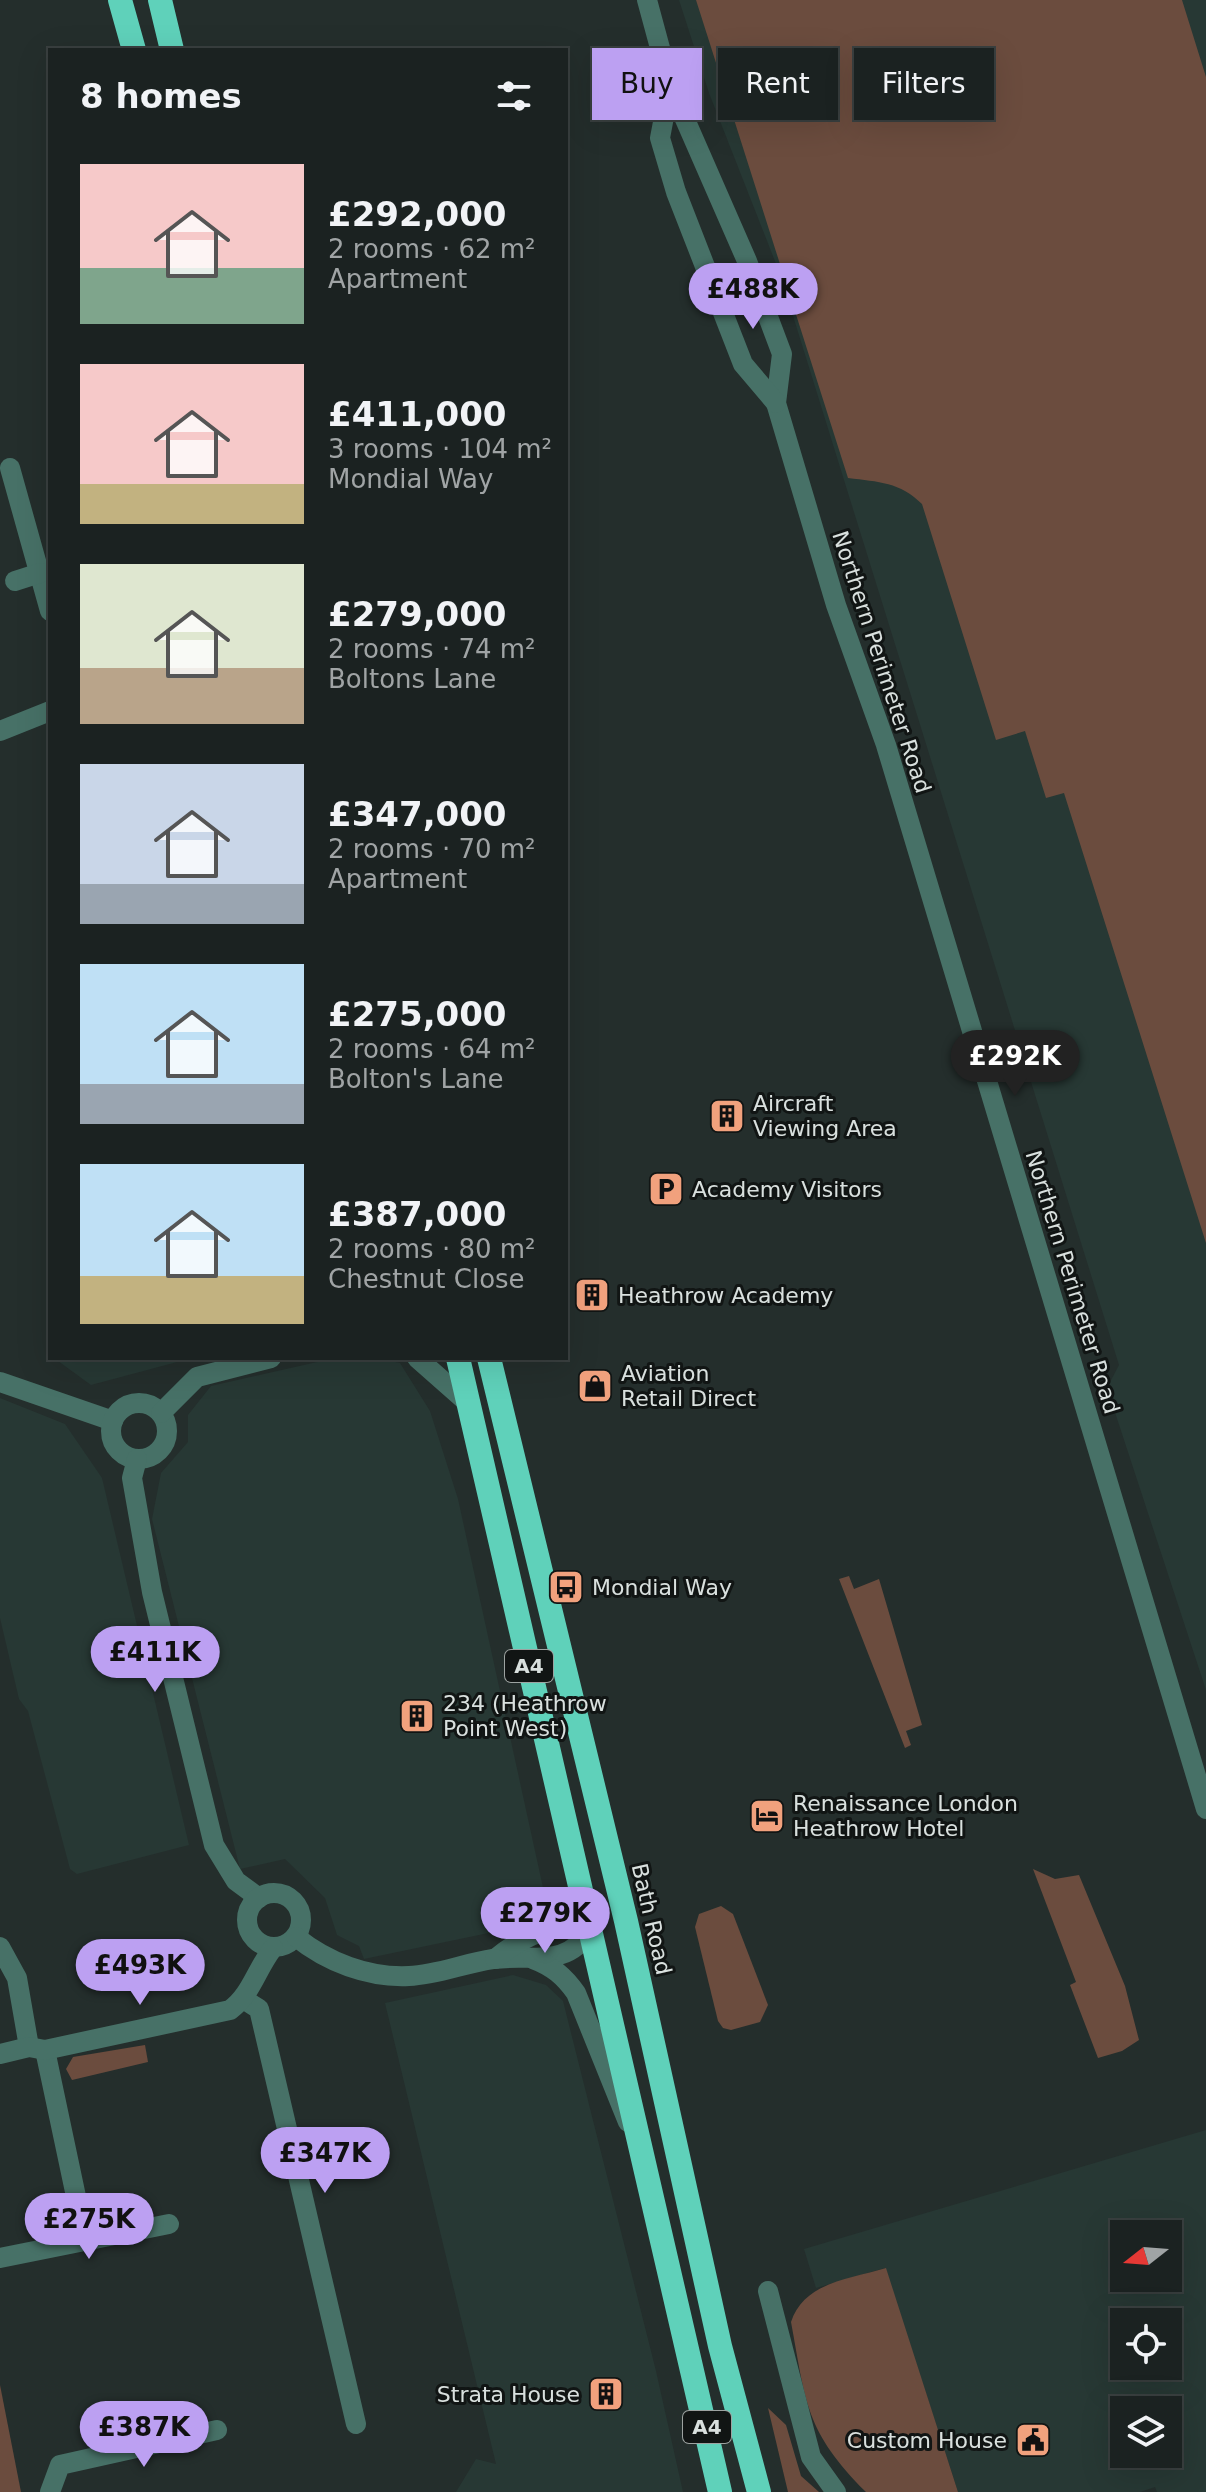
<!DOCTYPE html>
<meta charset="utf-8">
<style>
:root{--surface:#1b2221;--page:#282f2e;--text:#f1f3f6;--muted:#a0a4a5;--line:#393f3f;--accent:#bca0f2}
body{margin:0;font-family:"DejaVu Sans",sans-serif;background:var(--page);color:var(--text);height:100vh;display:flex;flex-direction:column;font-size:30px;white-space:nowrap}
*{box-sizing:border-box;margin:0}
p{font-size:26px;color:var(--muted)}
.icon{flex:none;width:44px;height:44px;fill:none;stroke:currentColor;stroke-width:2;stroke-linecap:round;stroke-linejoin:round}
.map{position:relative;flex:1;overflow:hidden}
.side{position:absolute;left:48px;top:48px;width:520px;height:1312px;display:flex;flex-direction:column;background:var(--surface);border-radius:0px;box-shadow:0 8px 32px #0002,0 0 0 2px var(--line)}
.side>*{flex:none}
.banner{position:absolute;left:592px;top:48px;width:494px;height:72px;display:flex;gap:16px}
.needle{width:52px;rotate:253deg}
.controls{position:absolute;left:1110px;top:2220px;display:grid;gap:16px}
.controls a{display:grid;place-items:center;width:72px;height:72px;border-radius:0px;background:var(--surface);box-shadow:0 8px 32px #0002,0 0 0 2px var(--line);font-size:40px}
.price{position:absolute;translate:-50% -68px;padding:0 18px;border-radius:28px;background:var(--accent);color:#111;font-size:26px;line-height:52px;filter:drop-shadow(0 2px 4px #0008)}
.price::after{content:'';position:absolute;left:50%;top:48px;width:24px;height:18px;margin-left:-12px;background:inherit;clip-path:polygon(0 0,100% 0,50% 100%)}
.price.active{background:#222;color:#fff}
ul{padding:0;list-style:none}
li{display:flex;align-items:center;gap:24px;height:200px;padding:0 32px}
li span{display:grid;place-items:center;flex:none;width:224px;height:160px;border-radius:0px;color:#555}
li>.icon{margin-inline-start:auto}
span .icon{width:96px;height:96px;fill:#fffc;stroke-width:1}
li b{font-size:34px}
h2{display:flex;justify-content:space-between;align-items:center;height:96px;padding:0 32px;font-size:34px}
.chip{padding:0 28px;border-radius:0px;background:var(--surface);box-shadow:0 8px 32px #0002,0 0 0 2px var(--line);font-size:28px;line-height:72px}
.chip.active{background:var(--accent);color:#111}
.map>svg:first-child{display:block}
.built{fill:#273834;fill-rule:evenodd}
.green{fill:#6b4c3e}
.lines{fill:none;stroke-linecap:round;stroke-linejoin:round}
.minor{stroke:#477167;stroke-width:20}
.highway{stroke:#5fd1ba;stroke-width:24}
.labels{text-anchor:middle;stroke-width:6;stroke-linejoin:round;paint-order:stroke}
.shield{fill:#111514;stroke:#9da3a1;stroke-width:2}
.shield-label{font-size:20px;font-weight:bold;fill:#d9e0de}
.street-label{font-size:22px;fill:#d9e0de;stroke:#111514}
.poi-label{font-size:22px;fill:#d9e0de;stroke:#111514;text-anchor:start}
</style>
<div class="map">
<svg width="1206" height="2492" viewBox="0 0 1206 2492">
<rect width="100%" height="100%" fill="#242e2c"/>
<g class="built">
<polygon points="679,0 1206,0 1206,1690 1107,1388 1119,1365 780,274 709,93"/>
<polygon points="54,1358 192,1358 91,1385"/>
<polygon points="335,1358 376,1358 400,1363 430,1411 458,1499 544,1892 550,1909 544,1918 522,1926 364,1959 359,1946 337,1935 325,1898 285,1859 240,1869 152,1519 161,1473 188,1442 188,1415 211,1386"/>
<polygon points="0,1398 65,1424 102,1478 189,1845 77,1874 70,1869 28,1711 19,1699 0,1618"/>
<polygon points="513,1975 546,1985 563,2001 656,2371 683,2492 456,2492 476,2459 496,2464 385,2003"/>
<path d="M1206 2130V2492H1157L1155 2487 1140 2492H958L885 2268 816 2288 804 2249ZM1124 2234H1168V2278H1124ZM1124 2322H1168V2366H1124ZM1124 2410H1168V2454H1124Z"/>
</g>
<g class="green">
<path d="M696 0H1182L1206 77V1243L1064 793 1046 798 1025 731 996 740 922 504C900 482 879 482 848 478Z"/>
<polygon points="849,1576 854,1589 879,1579 922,1725 906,1731 911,1745 905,1748 839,1579"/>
<polygon points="1033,1869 1055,1879 1079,1875 1125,1986 1139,2040 1122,2051 1098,2058 1070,1985 1076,1982"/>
<polygon points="721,1906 733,1914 768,2005 760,2022 731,2030 723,2028 718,2021 695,1927 699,1914"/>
<polygon points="145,2045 148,2062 72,2080 66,2069 73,2057"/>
<path d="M886 2268 958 2492H866C805 2431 806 2403 791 2322 804 2282 850 2279 886 2268Z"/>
<polygon points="0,2385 21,2492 0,2492"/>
<polygon points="768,2408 786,2425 801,2476 819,2492 788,2492"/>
</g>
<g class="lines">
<g class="minor">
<polyline points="647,0 670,85 747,261 782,354 776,403 836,605 886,745 1206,1809"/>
<polyline points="670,85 660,138 676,192 743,364 776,403"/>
<polyline points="10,468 50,611"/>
<polyline points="15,581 40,573"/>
<polyline points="0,731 50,711"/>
<polyline points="417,1358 468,1403"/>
<polyline points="0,1382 113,1421"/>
<circle cx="139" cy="1431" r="28"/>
<polyline points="161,1413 197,1377 271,1358"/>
<polyline points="137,1459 132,1478 152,1592 214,1845 236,1881 259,1898"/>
<circle cx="274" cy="1920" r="27"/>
<path d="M296 1937C327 1962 368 1978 409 1976 437 1975 465 1963 493 1959 532 1954 567 1969 591 1929"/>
<polyline points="0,1947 17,1978 29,2047"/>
<path d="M495 1959C520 1938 559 1918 591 1929"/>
<path d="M533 1959C552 1966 564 1976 576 1993L628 2122"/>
<polyline points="245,2000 259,2009 356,2424"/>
<polyline points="45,2050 85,2239"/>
<path d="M0 2054 29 2047 45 2050 230 2010C251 1995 256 1970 273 1948"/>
<polyline points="0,2258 169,2224"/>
<polyline points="768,2291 811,2457 836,2492"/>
<polyline points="50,2492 60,2465 217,2430"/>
</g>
<g class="highway">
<polyline points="120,0 134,50"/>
<polyline points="160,0 172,50"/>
<polyline points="458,1358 720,2492"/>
<polyline points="489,1358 626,1921 720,2346 759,2492"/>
</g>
</g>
<defs>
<g id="building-square" transform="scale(1.8)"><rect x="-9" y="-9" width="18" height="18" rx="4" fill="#f1a17d" stroke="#111514"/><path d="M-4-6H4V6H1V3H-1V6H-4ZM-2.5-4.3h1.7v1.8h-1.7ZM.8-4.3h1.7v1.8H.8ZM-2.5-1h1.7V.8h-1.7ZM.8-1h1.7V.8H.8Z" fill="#111"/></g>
<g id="parking-square" transform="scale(1.8)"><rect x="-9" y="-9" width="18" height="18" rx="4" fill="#f1a17d" stroke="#111514"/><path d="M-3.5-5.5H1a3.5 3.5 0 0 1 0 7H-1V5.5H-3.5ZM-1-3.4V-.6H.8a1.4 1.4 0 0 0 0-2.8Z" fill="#111"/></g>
<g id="shop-square" transform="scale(1.8)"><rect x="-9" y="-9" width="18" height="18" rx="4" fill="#f1a17d" stroke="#111514"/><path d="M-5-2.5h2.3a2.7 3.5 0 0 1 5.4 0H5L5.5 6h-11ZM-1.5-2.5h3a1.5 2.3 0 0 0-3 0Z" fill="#111"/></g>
<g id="bus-square" transform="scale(1.8)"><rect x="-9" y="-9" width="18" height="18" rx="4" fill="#f1a17d" stroke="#111514"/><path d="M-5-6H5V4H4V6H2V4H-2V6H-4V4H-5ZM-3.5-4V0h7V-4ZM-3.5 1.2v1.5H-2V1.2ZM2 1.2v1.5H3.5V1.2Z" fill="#111"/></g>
<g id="hotel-square" transform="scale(1.8)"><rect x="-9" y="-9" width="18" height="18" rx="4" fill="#f1a17d" stroke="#111514"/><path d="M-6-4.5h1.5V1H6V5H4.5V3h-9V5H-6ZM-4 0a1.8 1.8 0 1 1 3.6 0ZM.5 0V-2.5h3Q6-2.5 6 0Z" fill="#111"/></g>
<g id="civic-square" transform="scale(1.8)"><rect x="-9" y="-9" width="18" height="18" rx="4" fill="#f1a17d" stroke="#111514"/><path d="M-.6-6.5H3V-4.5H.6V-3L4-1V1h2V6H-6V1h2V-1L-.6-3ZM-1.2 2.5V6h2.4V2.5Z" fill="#111"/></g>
</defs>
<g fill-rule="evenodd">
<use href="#building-square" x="727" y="1116"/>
<use href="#parking-square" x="666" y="1189"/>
<use href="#building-square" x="592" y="1295"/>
<use href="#shop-square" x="595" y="1386"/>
<use href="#bus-square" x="566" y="1587"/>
<use href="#building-square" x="417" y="1716"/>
<use href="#hotel-square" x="767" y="1816"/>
<use href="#building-square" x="606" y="2394"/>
<use href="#civic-square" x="1033" y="2440"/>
</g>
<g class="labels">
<g class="shield">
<rect x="505" y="1650" width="48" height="32" rx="6"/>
<rect x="683" y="2411" width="48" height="32" rx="6"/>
</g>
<g class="shield-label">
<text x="529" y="1673">A4</text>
<text x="707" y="2434">A4</text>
</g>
<g class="street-label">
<text transform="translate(882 662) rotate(72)" y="8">Northern Perimeter Road</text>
<text transform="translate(1073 1282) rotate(73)" y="8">Northern Perimeter Road</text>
<text transform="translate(652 1919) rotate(77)" y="8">Bath Road</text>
</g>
<g class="poi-label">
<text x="753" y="1111">Aircraft<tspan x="753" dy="25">Viewing Area</tspan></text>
<text x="692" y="1197">Academy Visitors</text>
<text x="618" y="1303">Heathrow Academy</text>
<text x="621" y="1381">Aviation<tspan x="621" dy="25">Retail Direct</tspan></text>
<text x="592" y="1595">Mondial Way</text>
<text x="443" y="1711">234 (Heathrow<tspan x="443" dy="25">Point West)</tspan></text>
<text x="793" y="1811">Renaissance London<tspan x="793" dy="25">Heathrow Hotel</tspan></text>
<text x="580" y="2402" text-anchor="end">Strata House</text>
<text x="1007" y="2448" text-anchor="end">Custom House</text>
</g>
</g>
</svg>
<div class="controls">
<a><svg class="needle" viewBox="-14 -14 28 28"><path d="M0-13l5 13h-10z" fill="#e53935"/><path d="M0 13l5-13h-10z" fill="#a0a4a5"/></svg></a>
<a><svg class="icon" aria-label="locate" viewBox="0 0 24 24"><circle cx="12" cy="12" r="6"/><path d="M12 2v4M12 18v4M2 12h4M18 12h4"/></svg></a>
<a><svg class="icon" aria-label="layers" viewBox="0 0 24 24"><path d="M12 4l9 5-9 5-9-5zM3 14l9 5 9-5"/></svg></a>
</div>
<b class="price" style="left:753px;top:331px">£488K</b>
<b class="price active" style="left:1015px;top:1098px">£292K</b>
<b class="price" style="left:155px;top:1694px">£411K</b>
<b class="price" style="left:545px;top:1955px">£279K</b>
<b class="price" style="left:140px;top:2007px">£493K</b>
<b class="price" style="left:325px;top:2195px">£347K</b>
<b class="price" style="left:89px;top:2261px">£275K</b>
<b class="price" style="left:144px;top:2469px">£387K</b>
<div class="banner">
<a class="chip active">Buy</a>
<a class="chip">Rent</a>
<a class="chip">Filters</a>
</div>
<section class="side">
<h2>8 homes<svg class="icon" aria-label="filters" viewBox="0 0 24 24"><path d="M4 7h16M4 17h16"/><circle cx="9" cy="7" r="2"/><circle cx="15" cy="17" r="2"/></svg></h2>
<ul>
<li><span style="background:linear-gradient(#f6c9c9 65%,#7fa58c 0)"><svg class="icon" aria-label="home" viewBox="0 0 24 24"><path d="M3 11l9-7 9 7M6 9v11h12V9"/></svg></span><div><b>£292,000</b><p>2 rooms · 62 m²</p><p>Apartment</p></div></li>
<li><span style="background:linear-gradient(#f6c9c9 75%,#c2b280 0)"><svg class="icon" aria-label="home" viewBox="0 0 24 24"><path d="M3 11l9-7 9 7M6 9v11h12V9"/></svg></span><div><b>£411,000</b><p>3 rooms · 104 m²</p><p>Mondial Way</p></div></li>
<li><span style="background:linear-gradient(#dfe7d0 65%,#b9a48a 0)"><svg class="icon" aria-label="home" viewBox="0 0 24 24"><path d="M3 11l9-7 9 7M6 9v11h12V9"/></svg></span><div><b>£279,000</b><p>2 rooms · 74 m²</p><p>Boltons Lane</p></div></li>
<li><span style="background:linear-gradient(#c9d6e8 75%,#9aa5b1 0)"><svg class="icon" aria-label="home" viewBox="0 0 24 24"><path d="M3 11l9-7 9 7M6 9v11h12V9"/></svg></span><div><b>£347,000</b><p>2 rooms · 70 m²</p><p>Apartment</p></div></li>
<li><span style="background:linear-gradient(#bfe0f5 75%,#9aa5b1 0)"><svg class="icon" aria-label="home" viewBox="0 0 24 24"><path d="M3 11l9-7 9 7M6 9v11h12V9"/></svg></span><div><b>£275,000</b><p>2 rooms · 64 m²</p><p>Bolton's Lane</p></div></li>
<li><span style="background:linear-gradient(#bfe0f5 70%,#c2b280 0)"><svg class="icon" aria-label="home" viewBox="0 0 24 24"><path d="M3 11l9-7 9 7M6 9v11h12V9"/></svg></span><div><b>£387,000</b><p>2 rooms · 80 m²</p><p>Chestnut Close</p></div></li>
</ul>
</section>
</div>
